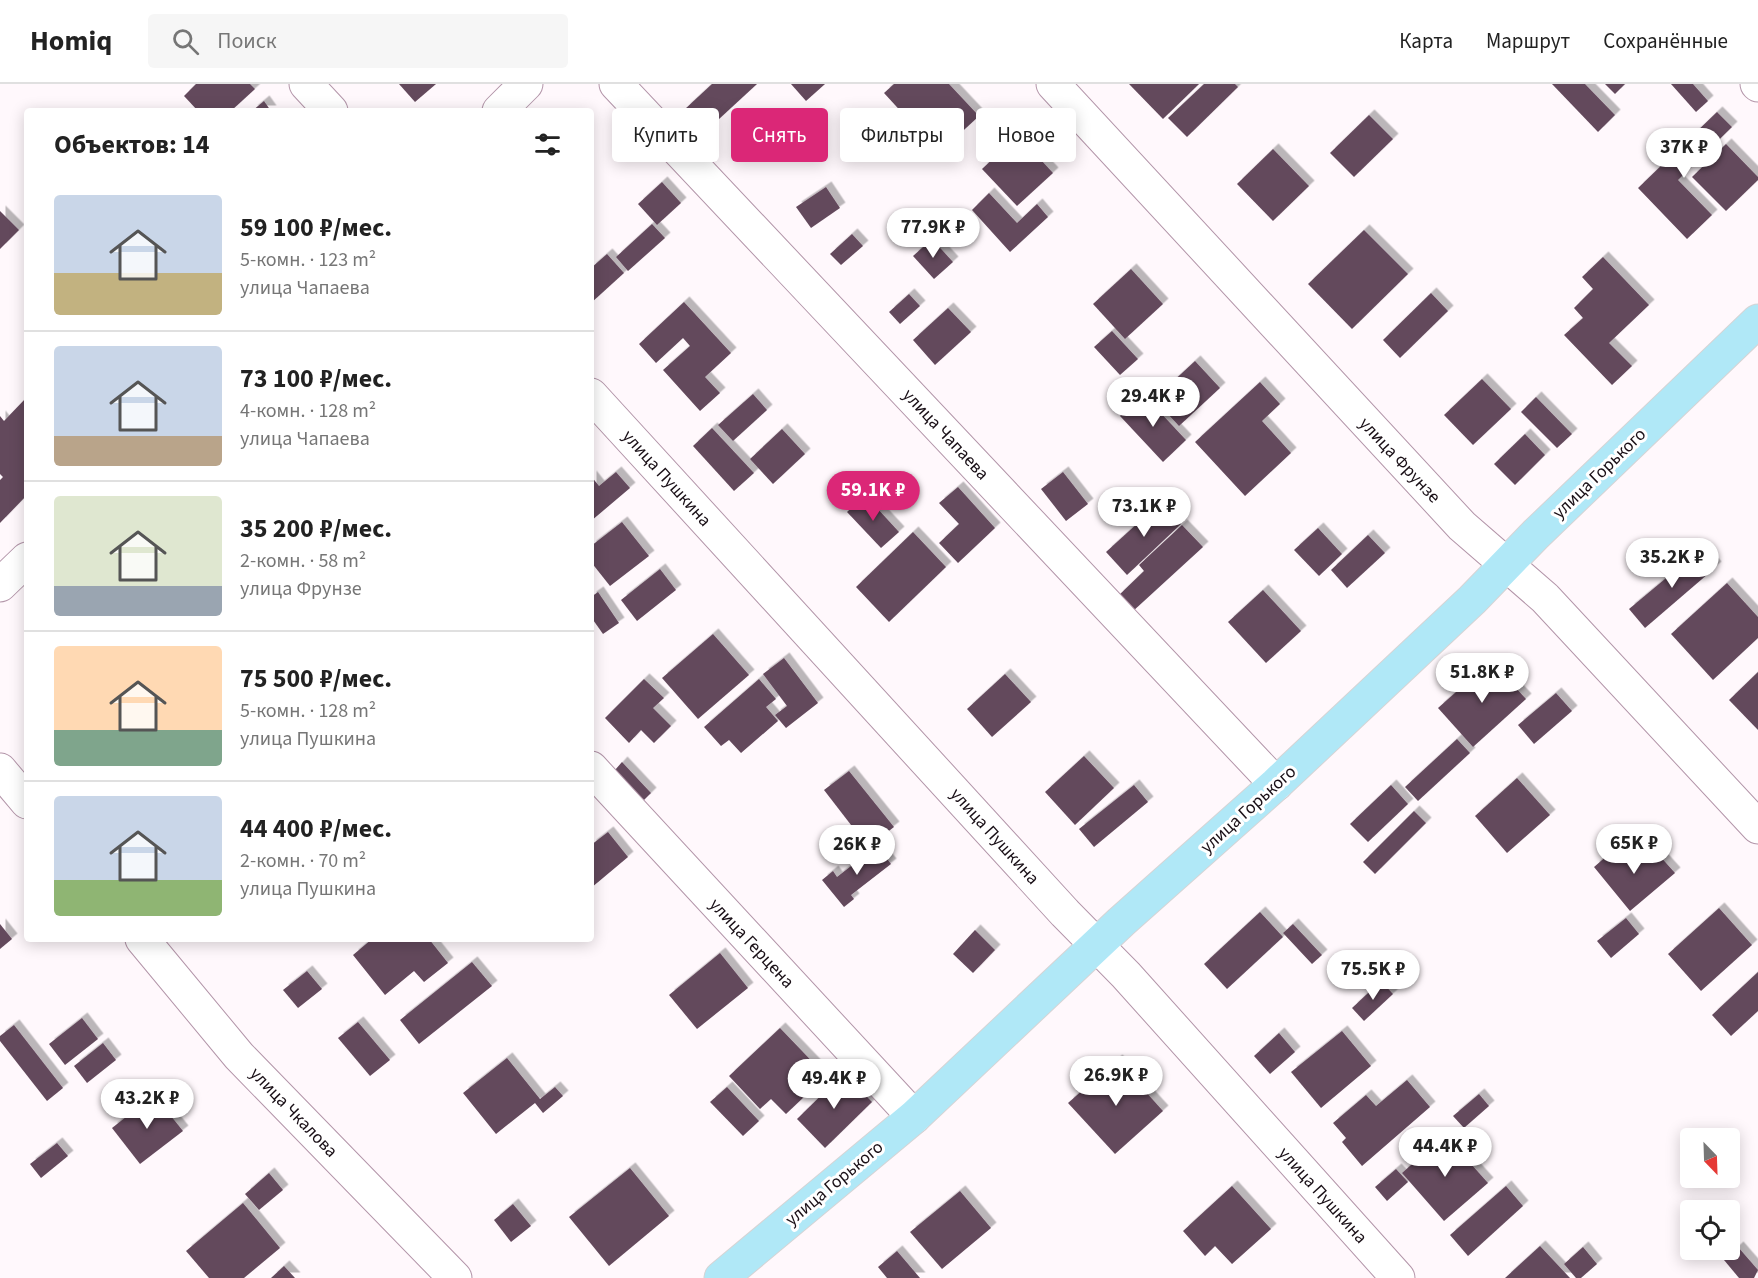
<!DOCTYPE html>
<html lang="ru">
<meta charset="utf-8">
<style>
:root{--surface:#fff;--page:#f6f6f6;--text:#222;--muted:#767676;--line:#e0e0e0;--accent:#db2777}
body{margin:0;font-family:"Source Sans 3",sans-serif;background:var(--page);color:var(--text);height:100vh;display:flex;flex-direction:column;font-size:22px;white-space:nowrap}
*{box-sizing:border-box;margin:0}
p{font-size:20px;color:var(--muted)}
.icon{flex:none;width:33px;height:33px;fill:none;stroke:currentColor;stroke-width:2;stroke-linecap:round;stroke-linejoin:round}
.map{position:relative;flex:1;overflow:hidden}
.side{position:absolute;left:24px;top:24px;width:570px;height:834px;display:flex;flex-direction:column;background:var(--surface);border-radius:6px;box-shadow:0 3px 15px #0003}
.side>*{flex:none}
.banner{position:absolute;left:612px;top:24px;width:570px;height:54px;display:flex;gap:12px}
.needle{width:39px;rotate:157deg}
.controls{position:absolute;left:1680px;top:1044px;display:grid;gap:12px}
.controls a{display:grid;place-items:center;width:60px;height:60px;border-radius:6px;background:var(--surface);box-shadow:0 3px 15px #0003;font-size:30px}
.price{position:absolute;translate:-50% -51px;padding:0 14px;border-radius:21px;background:#fff;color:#222;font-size:20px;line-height:39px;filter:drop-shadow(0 2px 3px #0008)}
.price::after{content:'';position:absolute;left:50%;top:36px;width:18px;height:14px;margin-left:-9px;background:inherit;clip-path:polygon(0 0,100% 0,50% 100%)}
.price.selected{background:var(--accent);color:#fff}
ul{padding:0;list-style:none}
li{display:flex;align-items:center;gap:18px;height:150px;padding:0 30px}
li+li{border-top:2px solid var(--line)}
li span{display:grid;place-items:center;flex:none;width:168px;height:120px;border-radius:6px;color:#555}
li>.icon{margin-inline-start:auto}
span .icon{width:72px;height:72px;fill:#fffc;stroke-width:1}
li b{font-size:26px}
h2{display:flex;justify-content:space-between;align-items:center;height:72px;padding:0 30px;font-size:26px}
.tag{padding:0 21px;border-radius:6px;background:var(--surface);box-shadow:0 3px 15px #0003;font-size:21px;line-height:54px}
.tag.selected{background:var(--accent);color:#fff}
header{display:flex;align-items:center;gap:36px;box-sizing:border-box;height:84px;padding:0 30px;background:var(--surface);border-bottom:2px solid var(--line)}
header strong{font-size:28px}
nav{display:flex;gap:33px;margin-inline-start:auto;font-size:21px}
.search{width:420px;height:54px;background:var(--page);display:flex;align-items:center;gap:15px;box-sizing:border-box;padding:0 21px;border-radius:6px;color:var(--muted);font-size:22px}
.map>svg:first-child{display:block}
.building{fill:#64495c;filter:url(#shadow)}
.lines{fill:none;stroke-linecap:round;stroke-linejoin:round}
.minor-casing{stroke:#b395a9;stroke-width:35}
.major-casing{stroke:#d6d4d5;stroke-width:35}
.minor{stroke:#fff;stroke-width:33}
.major{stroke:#b0e8f7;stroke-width:33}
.labels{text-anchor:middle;stroke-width:6;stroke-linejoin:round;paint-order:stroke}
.street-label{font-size:18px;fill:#190f16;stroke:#fff}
</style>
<header>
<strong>Homiq</strong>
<div class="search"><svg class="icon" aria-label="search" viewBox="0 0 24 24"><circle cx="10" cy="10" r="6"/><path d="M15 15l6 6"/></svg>Поиск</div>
<nav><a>Карта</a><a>Маршрут</a><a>Сохранённые</a></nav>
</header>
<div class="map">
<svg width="1758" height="1194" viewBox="0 0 1758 1194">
<defs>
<filter id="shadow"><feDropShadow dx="5.5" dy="-5.5" stdDeviation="0" flood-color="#0004"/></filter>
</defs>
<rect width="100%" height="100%" fill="#fff8fc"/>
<g class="building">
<polygon points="196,0 250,0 255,5 231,27 198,27 184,12"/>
<polygon points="399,0 436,0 415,18"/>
<polygon points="712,0 757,0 706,47 685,25"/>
<polygon points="791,0 825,0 806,17"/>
<polygon points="894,0 949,0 979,32 939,69 884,9"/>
<polygon points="1129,0 1199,0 1163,35"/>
<polygon points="1204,0 1235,0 1238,3 1187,53 1168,34"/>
<polygon points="1552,0 1585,0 1615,31 1598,48"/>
<polygon points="1605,0 1625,0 1615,10"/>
<polygon points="1671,0 1693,0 1708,17 1696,28"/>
<polygon points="264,17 271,27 252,27"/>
<polygon points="1717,28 1732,43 1678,96 1712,131 1687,155 1638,104"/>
<polygon points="1369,31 1393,55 1354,93 1330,69"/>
<polygon points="1018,51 1053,89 1017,122 982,85"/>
<polygon points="1726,60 1758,93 1758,96 1726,127 1692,93"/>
<polygon points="1273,65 1309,102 1273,137 1237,100"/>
<polygon points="662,98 681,119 657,141 638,120"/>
<polygon points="826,103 840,124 811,144 796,123"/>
<polygon points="989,109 1017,139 1037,120 1048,133 1010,168 972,126"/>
<polygon points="0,127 19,146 0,165"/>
<polygon points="652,140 665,154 628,187 616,173"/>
<polygon points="1364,146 1408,190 1352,245 1308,200"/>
<polygon points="852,150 863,162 841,181 830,170"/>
<polygon points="932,155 953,178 934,195 913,172"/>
<polygon points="607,170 624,189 591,219 591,184"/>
<polygon points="1603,173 1649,221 1609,259 1632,282 1612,301 1564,251 1583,234 1574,224 1593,205 1582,193"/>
<polygon points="1131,185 1163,220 1125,255 1093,220"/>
<polygon points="1431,209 1448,227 1400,274 1383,256"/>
<polygon points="909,210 920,222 900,240 889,228"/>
<polygon points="684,218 731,269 705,293 720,309 700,327 663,286 690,262 683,254 656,279 639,260"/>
<polygon points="948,224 971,248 935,281 913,256"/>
<polygon points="1112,247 1138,275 1120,291 1094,263"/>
<polygon points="1195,277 1220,304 1179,342 1154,315"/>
<polygon points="1482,295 1511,325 1473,361 1444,331"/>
<polygon points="1260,298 1280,320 1262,337 1291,369 1245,412 1195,358"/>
<polygon points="753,310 767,326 733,357 718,341"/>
<polygon points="1143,310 1186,356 1163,378 1120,332"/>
<polygon points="27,313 27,411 0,439 0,396 3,393 0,390 0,332 4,337"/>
<polygon points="1536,313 1572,350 1557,364 1521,328"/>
<polygon points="712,344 754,389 734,407 693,362"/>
<polygon points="782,345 805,370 773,400 750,375"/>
<polygon points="1525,350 1545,371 1515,401 1494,380"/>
<polygon points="616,388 630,404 591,437 591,392 599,402"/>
<polygon points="1063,388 1088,420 1066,437 1041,405"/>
<polygon points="958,403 995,444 958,479 939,459 959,440 939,419"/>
<polygon points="865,411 899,448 881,464 847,428"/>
<polygon points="1161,418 1181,440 1127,491 1106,468"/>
<polygon points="622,438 649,472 610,502 591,478 591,462"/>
<polygon points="1182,441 1203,463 1132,528 1118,512 1144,487 1139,481"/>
<polygon points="1318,444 1342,470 1319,492 1294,466"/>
<polygon points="913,448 946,483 889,538 856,503"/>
<polygon points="1368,451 1385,469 1347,504 1331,486"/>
<polygon points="1701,465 1716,483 1645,544 1629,525"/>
<polygon points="660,485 676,506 637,537 621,516"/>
<polygon points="1727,499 1758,533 1758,554 1713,596 1671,550"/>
<polygon points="1263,506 1301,547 1266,579 1228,538"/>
<polygon points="598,508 619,539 603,550 591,533 591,513"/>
<polygon points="713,550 749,591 698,635 662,594"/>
<polygon points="784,574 818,619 786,644 775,631 787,622 763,590"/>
<polygon points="1491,577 1526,615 1473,663 1438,624"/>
<polygon points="1758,588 1758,646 1729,616"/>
<polygon points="1005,590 1031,618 992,653 967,625"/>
<polygon points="644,595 664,614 653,624 671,642 654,659 641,646 629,659 605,634"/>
<polygon points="759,595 776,615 766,623 778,637 741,669 729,656 721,662 704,643"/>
<polygon points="1556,609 1572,627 1534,660 1518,641"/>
<polygon points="1457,655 1470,669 1418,717 1405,703"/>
<polygon points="1084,672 1114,704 1075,741 1045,708"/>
<polygon points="622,678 651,709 644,716 615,686"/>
<polygon points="849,687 894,743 868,763 824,706"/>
<polygon points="1517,694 1550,731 1507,769 1475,732"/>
<polygon points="1134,701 1148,718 1094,763 1079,745"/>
<polygon points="1391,701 1408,720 1368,758 1350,740"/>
<polygon points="1414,727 1426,739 1375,790 1363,778"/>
<polygon points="608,748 628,773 591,804 591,761"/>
<polygon points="1649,760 1675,789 1630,827 1594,783 1616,764 1628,777"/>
<polygon points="877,762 891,780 851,811 854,815 844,823 822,796 833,787 837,793"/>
<polygon points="1719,824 1752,861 1701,907 1668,870"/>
<polygon points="1260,828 1283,853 1227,905 1204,880"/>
<polygon points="1626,834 1639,850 1611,874 1597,857"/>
<polygon points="0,840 12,855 0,865"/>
<polygon points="1293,840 1322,871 1312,880 1283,849"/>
<polygon points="975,846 995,866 973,889 953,870"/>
<polygon points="372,855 429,855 448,879 424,898 414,887 385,911 353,871"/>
<polygon points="720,869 748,904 697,945 669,911"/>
<polygon points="472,878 492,902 419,960 400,936"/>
<polygon points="307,887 322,905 298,924 283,906"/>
<polygon points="1758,888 1758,927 1731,952 1712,931"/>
<polygon points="1381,897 1393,910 1364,937 1352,924"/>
<polygon points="82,934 98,955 65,981 49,960"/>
<polygon points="358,938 390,976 370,992 338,954"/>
<polygon points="14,941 63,1004 47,1017 0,957 0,952"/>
<polygon points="780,944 826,992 786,1030 771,1015 760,1025 729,992"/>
<polygon points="1342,947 1371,982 1321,1024 1291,988"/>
<polygon points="1279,949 1295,968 1270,990 1254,972"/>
<polygon points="103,959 116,976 87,999 74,982"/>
<polygon points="507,974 540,1015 555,1003 563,1012 543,1029 535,1019 496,1050 463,1009"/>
<polygon points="1117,976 1163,1027 1115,1070 1068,1019"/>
<polygon points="844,989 872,1018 825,1064 797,1035"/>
<polygon points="1407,996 1430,1023 1362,1082 1342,1058 1346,1054 1333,1039 1366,1011 1376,1022"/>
<polygon points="727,1003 759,1037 743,1052 710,1018"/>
<polygon points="1479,1010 1489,1022 1464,1044 1453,1032"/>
<polygon points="154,1011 183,1047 140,1080 112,1044"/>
<polygon points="1445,1051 1488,1099 1444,1137 1402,1089"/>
<polygon points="57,1059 68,1072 41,1094 30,1080"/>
<polygon points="630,1084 669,1132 609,1182 569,1133"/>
<polygon points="1396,1085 1408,1098 1387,1117 1375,1103"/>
<polygon points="269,1089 283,1106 259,1126 245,1110"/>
<polygon points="1232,1102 1271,1145 1232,1180 1215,1162 1205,1172 1183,1147"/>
<polygon points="1506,1102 1523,1122 1468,1172 1450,1151"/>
<polygon points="960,1107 991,1144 942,1185 910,1148"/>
<polygon points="243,1119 280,1164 244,1194 209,1194 186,1167"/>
<polygon points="513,1120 531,1142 511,1158 494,1136"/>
<polygon points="1540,1162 1570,1194 1505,1194"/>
<polygon points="1583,1163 1597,1180 1581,1194 1576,1194 1564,1180"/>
<polygon points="1738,1163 1758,1186 1754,1194 1739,1194 1724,1176"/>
<polygon points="897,1167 920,1194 887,1194 878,1183"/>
<polygon points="284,1182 295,1194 271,1194"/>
</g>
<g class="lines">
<g class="minor-casing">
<g id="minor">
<polyline points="306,0 331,27"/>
<polyline points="616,0 1276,700"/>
<polyline points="1053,0 1462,442 1545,514 1758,743"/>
<polyline points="1757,0 1758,1"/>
<polyline points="499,27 526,0"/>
<polyline points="591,311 1065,829 1126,891 1398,1194"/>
<polyline points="0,501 27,475"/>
<polyline points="591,684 914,1033"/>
<polyline points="0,686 27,718"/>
<polyline points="142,855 239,972 455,1194"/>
</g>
</g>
<g class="major-casing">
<polyline id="major" points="721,1194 914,1033 1121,838 1276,700 1472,516 1536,450 1758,237"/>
</g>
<use href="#minor" class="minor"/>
<use href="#major" class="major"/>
</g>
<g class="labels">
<g class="street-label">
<text transform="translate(946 350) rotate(47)" y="6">улица Чапаева</text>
<text transform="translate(1400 376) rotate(47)" y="6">улица Фрунзе</text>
<text transform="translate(1599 389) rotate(-44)" y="6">улица Горького</text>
<text transform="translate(667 394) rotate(48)" y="6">улица Пушкина</text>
<text transform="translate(1248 725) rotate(-42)" y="6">улица Горького</text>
<text transform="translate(995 752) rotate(48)" y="6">улица Пушкина</text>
<text transform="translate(752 859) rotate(47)" y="6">улица Герцена</text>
<text transform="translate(294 1028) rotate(46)" y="6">улица Чкалова</text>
<text transform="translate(834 1099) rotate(-40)" y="6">улица Горького</text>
<text transform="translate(1323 1111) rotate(48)" y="6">улица Пушкина</text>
</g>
</g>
</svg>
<div class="controls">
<a><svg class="needle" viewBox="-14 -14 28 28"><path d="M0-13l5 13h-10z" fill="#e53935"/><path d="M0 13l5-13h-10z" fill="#767676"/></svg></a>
<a><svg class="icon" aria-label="locate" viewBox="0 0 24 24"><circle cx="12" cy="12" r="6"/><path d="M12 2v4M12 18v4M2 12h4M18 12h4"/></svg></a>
</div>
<b class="price" style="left:1684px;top:95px">37K ₽</b>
<b class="price" style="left:933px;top:175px">77.9K ₽</b>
<b class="price" style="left:1153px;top:344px">29.4K ₽</b>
<b class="price selected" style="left:873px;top:438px">59.1K ₽</b>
<b class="price" style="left:1144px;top:454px">73.1K ₽</b>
<b class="price" style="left:1672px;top:505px">35.2K ₽</b>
<b class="price" style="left:1482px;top:620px">51.8K ₽</b>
<b class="price" style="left:1634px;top:791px">65K ₽</b>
<b class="price" style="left:857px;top:792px">26K ₽</b>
<b class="price" style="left:1373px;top:917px">75.5K ₽</b>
<b class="price" style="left:1116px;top:1023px">26.9K ₽</b>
<b class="price" style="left:834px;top:1026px">49.4K ₽</b>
<b class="price" style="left:147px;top:1046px">43.2K ₽</b>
<b class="price" style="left:1445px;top:1094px">44.4K ₽</b>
<div class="banner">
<a class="tag">Купить</a>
<a class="tag selected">Снять</a>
<a class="tag">Фильтры</a>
<a class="tag">Новое</a>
</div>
<section class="side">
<h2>Объектов: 14<svg class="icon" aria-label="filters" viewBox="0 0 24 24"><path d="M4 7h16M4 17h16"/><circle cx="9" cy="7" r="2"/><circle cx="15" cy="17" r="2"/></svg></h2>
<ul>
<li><span style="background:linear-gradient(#c9d6e8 65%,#c2b280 0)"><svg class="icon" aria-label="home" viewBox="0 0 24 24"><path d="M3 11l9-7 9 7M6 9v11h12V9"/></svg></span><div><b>59 100 ₽/мес.</b><p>5-комн. · 123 m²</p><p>улица Чапаева</p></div></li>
<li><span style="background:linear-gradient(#c9d6e8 75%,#b9a48a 0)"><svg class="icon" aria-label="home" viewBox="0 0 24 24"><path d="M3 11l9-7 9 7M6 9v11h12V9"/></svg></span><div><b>73 100 ₽/мес.</b><p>4-комн. · 128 m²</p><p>улица Чапаева</p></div></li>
<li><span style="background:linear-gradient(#dfe7d0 75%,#9aa5b1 0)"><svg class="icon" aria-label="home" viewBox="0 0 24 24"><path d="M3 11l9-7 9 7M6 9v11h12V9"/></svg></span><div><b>35 200 ₽/мес.</b><p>2-комн. · 58 m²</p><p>улица Фрунзе</p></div></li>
<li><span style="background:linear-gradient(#ffd9b3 70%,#7fa58c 0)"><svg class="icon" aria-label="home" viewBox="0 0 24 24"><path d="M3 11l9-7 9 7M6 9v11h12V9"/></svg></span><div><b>75 500 ₽/мес.</b><p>5-комн. · 128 m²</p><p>улица Пушкина</p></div></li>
<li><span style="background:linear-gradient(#c9d6e8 70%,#8fb573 0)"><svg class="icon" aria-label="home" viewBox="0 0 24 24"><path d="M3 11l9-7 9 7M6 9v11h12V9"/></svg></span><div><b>44 400 ₽/мес.</b><p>2-комн. · 70 m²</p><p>улица Пушкина</p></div></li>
</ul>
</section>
</div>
